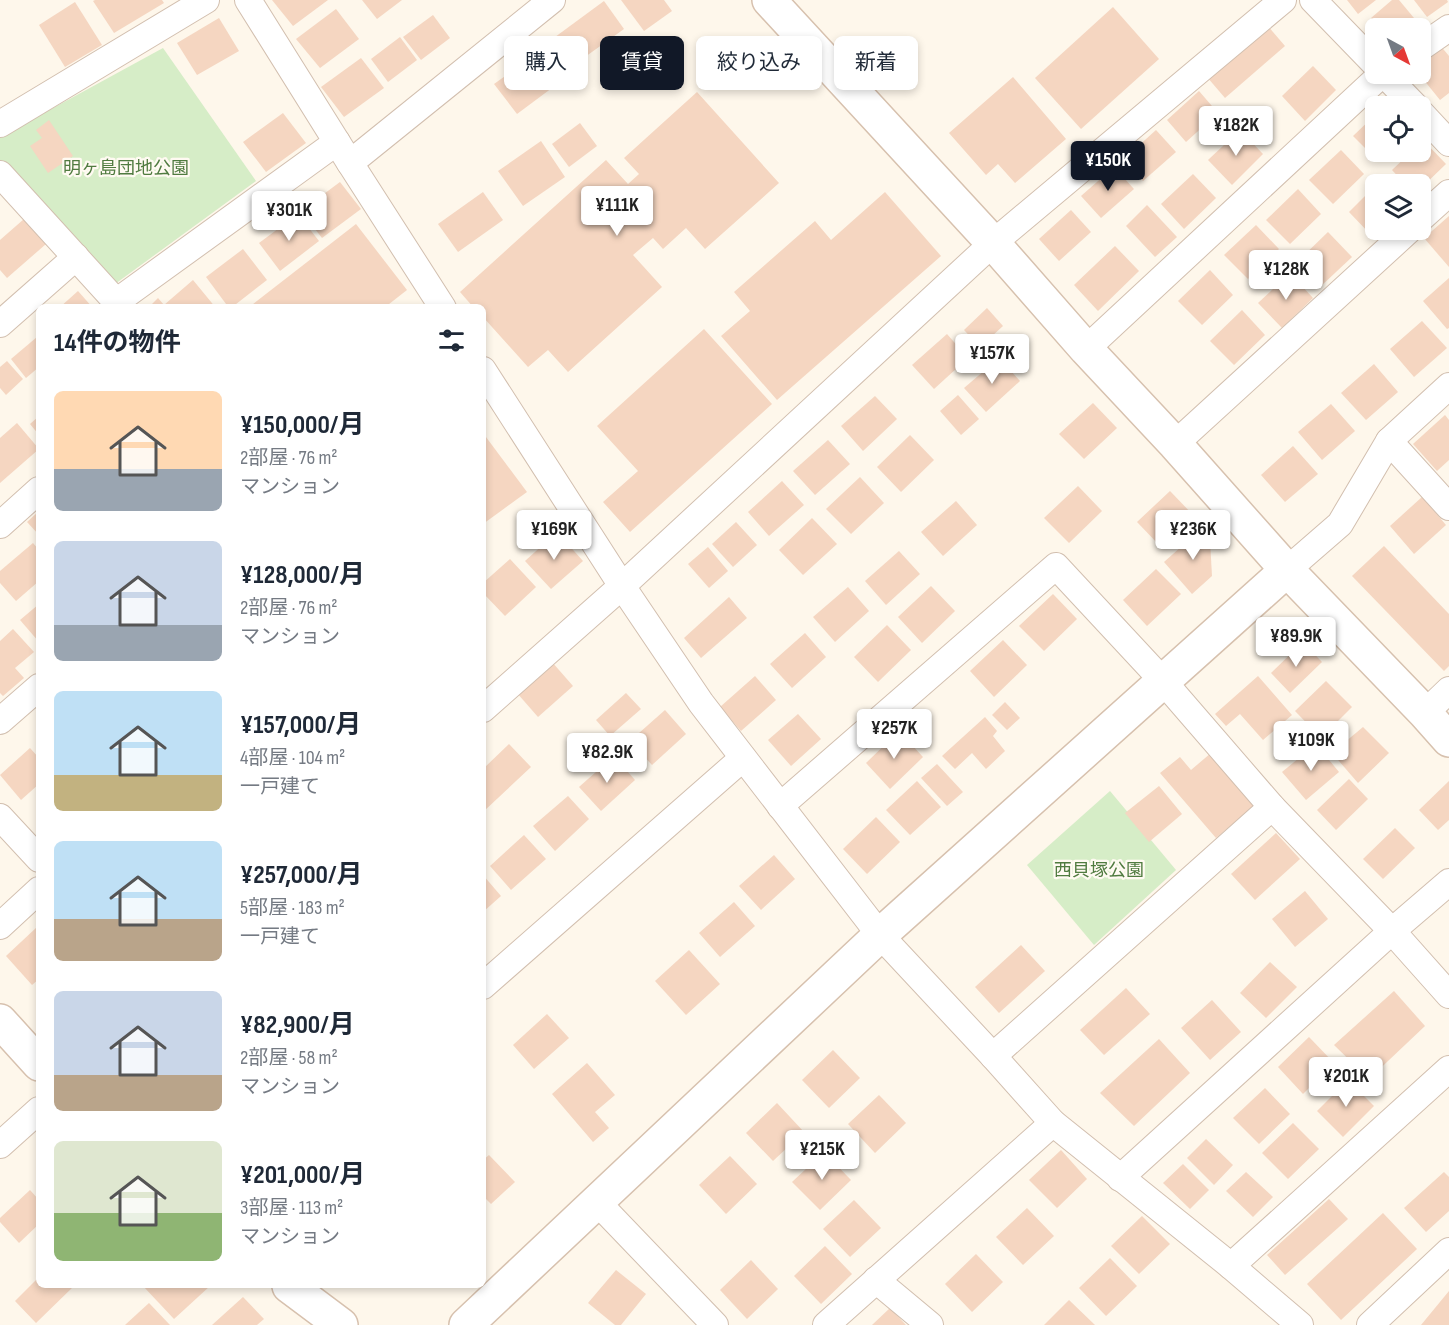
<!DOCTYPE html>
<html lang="ja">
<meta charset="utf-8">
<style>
:root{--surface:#fff;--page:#f6f6f7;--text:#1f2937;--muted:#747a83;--accent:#111827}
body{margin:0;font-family:"Sofia Sans Condensed","Noto Sans JP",sans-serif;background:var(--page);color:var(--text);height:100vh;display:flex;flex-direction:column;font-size:22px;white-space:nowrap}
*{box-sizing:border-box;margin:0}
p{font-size:20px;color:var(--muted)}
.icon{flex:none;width:33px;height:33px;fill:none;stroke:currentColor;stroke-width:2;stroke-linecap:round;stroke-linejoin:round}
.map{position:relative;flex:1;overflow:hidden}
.sheet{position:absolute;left:36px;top:304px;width:450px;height:984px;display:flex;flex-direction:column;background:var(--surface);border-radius:9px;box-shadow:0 3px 9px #0003}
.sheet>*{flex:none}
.guide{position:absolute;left:504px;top:36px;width:570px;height:54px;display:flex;gap:12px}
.needle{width:39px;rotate:139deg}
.tools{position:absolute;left:1365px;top:18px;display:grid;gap:12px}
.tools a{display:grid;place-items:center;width:66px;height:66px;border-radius:9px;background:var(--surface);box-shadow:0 3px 9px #0003;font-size:30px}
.price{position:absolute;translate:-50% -51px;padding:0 14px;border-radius:6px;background:#fff;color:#222;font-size:20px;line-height:39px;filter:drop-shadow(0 2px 3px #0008)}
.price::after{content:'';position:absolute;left:50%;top:36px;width:18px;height:14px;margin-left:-9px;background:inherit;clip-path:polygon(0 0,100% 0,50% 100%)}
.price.selected{background:var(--accent);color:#fff}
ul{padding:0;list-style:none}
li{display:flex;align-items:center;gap:18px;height:150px;padding:0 18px}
li span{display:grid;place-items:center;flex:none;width:168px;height:120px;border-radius:9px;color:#555}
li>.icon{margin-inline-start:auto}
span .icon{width:72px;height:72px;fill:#fffc;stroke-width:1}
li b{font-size:26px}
h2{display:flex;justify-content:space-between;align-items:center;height:72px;padding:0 18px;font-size:26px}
.tag{padding:0 21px;border-radius:9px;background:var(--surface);box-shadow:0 3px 9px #0003;font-size:21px;line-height:54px}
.tag.selected{background:var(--accent);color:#fff}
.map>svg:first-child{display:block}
.green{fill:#d6edc7}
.building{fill:#f5d6c1}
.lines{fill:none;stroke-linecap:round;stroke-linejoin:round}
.street-casing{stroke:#d2bfaf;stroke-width:28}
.secondary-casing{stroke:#d7c1ae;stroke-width:36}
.street{stroke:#fff;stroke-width:26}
.secondary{stroke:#fff;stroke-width:33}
.labels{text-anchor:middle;stroke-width:4.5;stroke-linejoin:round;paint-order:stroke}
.park-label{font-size:18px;fill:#507b40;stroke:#fffaf2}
</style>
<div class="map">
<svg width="1449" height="1325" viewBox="0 0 1449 1325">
<rect width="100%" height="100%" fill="#fef7eb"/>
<g class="green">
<polygon points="163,48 256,181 115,284 0,161 0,137"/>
<polygon points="1110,791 1176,870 1094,945 1027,865"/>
</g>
<g class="building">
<polygon points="95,0 162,0 164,3 114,33 93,1"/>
<polygon points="272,0 328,0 293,26"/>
<polygon points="362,0 402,0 377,19"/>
<polygon points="621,0 664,0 672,11 644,31"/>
<polygon points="1347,0 1376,0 1358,14"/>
<polygon points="1392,0 1399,0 1419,24 1413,28 1381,28 1371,18"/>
<polygon points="1414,0 1447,0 1448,2 1427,17"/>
<polygon points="604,1 624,29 571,67 551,40"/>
<polygon points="75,2 102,45 65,67 39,25"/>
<polygon points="1113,7 1159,59 1081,129 1035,78"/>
<polygon points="336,9 359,39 320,68 296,39"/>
<polygon points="433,15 450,38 421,60 403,37"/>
<polygon points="219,18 239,51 197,75 177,43"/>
<polygon points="1267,25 1285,46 1225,98 1207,77"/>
<polygon points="400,37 417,60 388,82 371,59"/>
<polygon points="1439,44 1449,56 1449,93 1440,100 1419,74 1420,74 1420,59"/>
<polygon points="534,55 556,85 517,114 494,84"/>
<polygon points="361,58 384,88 344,117 321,87"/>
<polygon points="1313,66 1336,90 1305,121 1282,96"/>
<polygon points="1013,77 1066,139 1015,183 998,164 986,175 949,133"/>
<polygon points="1199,91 1218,113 1186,142 1167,120"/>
<polygon points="697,92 779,183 705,249 686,228 663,249 653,238 633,255 662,287 568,372 548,350 528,367 483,317 483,308 474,308 460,292 606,160 628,184 639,174 624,158"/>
<polygon points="283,113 306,143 266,172 243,142"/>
<polygon points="1376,114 1376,152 1386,152 1377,160 1353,136"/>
<polygon points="49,120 73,156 48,173 30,146 42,138 36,130"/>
<polygon points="580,123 597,146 569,167 552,144"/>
<polygon points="1156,130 1176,152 1143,181 1124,159"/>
<polygon points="1240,130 1263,154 1232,185 1208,160"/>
<polygon points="1423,140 1446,164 1420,189 1420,184 1405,184 1392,170 1411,152 1420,152 1420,142"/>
<polygon points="541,141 565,177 523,206 498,171"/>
<polygon points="1341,150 1364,174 1333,204 1309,180"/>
<polygon points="1114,167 1134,189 1101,218 1081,196"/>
<polygon points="1193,174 1216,198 1184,229 1161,204"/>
<polygon points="340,182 361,209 322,238 301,211"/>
<polygon points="1376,185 1376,230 1379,230 1372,236 1349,212"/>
<polygon points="1298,189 1321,214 1290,244 1266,220"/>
<polygon points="483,192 503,220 458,252 438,224"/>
<polygon points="885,192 941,256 777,400 721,336 750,311 734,292 815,221 831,240"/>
<polygon points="1147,205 1177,237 1155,257 1126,226"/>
<polygon points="1071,210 1091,232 1059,261 1039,239"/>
<polygon points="298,214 319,241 280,271 259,243"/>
<polygon points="1449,216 1449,267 1424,238"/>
<polygon points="24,219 46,244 7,278 0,270 0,240"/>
<polygon points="356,224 407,290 384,308 248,308"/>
<polygon points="1256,225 1279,249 1248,279 1224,255"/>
<polygon points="1328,232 1352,257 1320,287 1296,263"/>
<polygon points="1115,246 1139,271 1098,311 1074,285"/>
<polygon points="243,249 267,280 231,308 229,308 206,277"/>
<polygon points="1210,270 1233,295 1202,325 1178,301"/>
<polygon points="1290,273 1313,298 1282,328 1258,303"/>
<polygon points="1449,278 1449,328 1447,329 1423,301"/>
<polygon points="193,280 216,308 151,308 150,306 158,298 164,305"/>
<polygon points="78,291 93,308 59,308"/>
<polygon points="987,308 1003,326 980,347 964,330"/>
<polygon points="1242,310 1265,335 1234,365 1210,341"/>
<polygon points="1422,321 1447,348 1414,377 1390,349"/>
<polygon points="704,329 772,404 630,532 603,502 638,471 597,426"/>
<polygon points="947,334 968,358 934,389 912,365"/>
<polygon points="37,337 39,339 39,367 26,378 11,359"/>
<polygon points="999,358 1020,381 986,412 964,388"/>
<polygon points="7,361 23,379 6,395 0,388 0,367"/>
<polygon points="1374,364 1398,392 1366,420 1341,393"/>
<polygon points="958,395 979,419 961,435 940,411"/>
<polygon points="875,396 897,419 863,451 841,426"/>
<polygon points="1093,403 1117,428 1084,459 1059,434"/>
<polygon points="1331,404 1355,431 1322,460 1298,432"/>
<polygon points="1445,415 1449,420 1449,460 1437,471 1413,444"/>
<polygon points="39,416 39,435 30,424"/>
<polygon points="17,423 39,449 0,483 0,438"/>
<polygon points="483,433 527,492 483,524"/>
<polygon points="910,435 934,460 901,492 877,467"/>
<polygon points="828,440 850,464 815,495 793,471"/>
<polygon points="1293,446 1318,474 1285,502 1261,475"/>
<polygon points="860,477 884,503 851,534 826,509"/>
<polygon points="782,481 804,505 769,536 748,512"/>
<polygon points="1078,486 1102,511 1069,543 1044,518"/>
<polygon points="1170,491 1194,516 1161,547 1137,522"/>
<polygon points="1422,497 1446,525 1414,554 1390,526"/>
<polygon points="956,501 977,525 943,556 921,532"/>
<polygon points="39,511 39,535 27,522"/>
<polygon points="812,518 837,544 803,575 779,550"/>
<polygon points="736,522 757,545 733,567 712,544"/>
<polygon points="1209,522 1212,576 1192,594 1164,562"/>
<polygon points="557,532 583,561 551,589 525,561"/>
<polygon points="33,543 39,550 39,581 16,601 0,583 0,571"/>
<polygon points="1384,546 1449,614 1449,666 1444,671 1352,576"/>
<polygon points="708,547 728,571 709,588 688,564"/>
<polygon points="899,551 920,574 886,605 865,581"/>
<polygon points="510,559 536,587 505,616 483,593 483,583"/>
<polygon points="1156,569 1181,594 1147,626 1123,600"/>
<polygon points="931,586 955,611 922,643 898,617"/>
<polygon points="848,587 869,611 835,642 813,617"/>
<polygon points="1053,594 1077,619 1044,651 1019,626"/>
<polygon points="729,597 747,618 701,658 684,638"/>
<polygon points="39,604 39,642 20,620"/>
<polygon points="887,625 911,650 878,682 854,657"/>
<polygon points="13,629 34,652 15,668 24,678 3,696 0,693 0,641"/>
<polygon points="805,633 826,657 792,688 770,664"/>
<polygon points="1003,640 1027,665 994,697 970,671"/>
<polygon points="1303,642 1322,662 1290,693 1271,673"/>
<polygon points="552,662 573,686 538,717 517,693"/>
<polygon points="755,676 776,700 741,731 720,707"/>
<polygon points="1258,676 1292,715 1263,740 1240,714 1226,726 1215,714"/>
<polygon points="1326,681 1352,707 1321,738 1295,711"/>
<polygon points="626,693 641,709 610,736 596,720"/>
<polygon points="1005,702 1020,718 1007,730 992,715"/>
<polygon points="665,710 686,734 652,765 630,741"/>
<polygon points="798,714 821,739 791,766 768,740"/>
<polygon points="985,717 997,731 993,736 1005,751 986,769 972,753 955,769 942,756"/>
<polygon points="1363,727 1389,753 1358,783 1332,753"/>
<polygon points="899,731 923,757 890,789 866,763"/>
<polygon points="509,744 531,767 483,812 483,769"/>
<polygon points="1316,744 1339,772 1306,800 1282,772"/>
<polygon points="30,748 39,758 39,784 21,800 0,775"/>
<polygon points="1211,753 1255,805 1216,838 1160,773 1180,757 1191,770"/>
<polygon points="614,756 635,780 601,811 579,787"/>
<polygon points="937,764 963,792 947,806 921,778"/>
<polygon points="1349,779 1368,799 1336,830 1317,810"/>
<polygon points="917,781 941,807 910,835 886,810"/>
<polygon points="1449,781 1449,820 1438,830 1419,810"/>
<polygon points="1159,786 1182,814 1149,842 1125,813"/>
<polygon points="568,796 589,819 555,851 533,826"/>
<polygon points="876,817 900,842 867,874 843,849"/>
<polygon points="1395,828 1415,848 1383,879 1363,859"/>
<polygon points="1276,833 1300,859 1255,900 1231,874"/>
<polygon points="524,835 546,859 511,890 490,866"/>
<polygon points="774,855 795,879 761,910 739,886"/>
<polygon points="483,875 501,896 483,912"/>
<polygon points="1305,891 1328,919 1295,947 1272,919"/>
<polygon points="734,902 755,926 720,957 699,933"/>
<polygon points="37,927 39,929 39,979 32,985 6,956"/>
<polygon points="1021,945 1045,971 999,1013 975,987"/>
<polygon points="689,950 720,984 686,1015 655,981"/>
<polygon points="1270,962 1297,987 1266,1018 1240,993"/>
<polygon points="1126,988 1150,1014 1104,1055 1080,1030"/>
<polygon points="1394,991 1425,1026 1369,1079 1334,1045"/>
<polygon points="1212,1000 1241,1032 1210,1060 1181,1028"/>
<polygon points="547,1014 569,1038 534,1069 513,1045"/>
<polygon points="1309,1037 1334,1063 1303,1094 1278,1067"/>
<polygon points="1159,1039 1190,1073 1134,1126 1100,1093"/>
<polygon points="833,1050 860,1078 829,1108 802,1080"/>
<polygon points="587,1063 615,1095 595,1112 609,1128 593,1142 552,1094"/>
<polygon points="1348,1080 1374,1106 1343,1137 1317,1111"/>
<polygon points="1265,1088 1290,1114 1259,1144 1233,1118"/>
<polygon points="879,1095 906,1123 875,1153 848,1124"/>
<polygon points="777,1103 804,1132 773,1161 746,1133"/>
<polygon points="1293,1123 1319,1149 1288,1179 1262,1153"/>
<polygon points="1206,1139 1233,1165 1214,1185 1187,1158"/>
<polygon points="1061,1150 1087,1179 1057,1208 1029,1180"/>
<polygon points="824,1152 851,1180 820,1210 792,1182"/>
<polygon points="489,1155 515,1182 491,1204 483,1196 483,1160"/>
<polygon points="730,1156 757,1184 726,1214 699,1185"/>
<polygon points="1183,1164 1209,1190 1190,1209 1163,1183"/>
<polygon points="1246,1172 1273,1197 1253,1217 1226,1191"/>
<polygon points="1444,1172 1449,1177 1449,1211 1426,1232 1404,1208"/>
<polygon points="30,1190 39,1200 39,1224 19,1243 0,1222 0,1218"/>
<polygon points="1329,1199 1348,1219 1285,1275 1267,1255"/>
<polygon points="854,1200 881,1228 850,1257 823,1229"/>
<polygon points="1027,1208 1054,1236 1023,1265 996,1237"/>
<polygon points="1383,1213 1417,1249 1341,1320 1307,1284"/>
<polygon points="1142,1216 1170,1244 1139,1274 1111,1246"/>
<polygon points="825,1246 852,1274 821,1304 794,1276"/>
<polygon points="976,1254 1003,1282 972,1312 945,1284"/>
<polygon points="1110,1258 1137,1286 1106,1316 1079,1288"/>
<polygon points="751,1260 778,1289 747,1319 720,1290"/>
<polygon points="616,1270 646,1294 621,1325 615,1325 588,1303"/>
<polygon points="39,1277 39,1286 74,1286 36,1323 15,1301"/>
<polygon points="143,1286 210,1286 174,1319"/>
<polygon points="1449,1291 1449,1325 1421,1325"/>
<polygon points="243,1297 264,1319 257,1325 212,1325"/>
<polygon points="1069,1300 1095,1325 1044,1325"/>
<polygon points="149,1303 170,1325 125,1325"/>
<polygon points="890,1308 906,1325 872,1325"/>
</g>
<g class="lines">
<g class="street-casing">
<g id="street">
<polyline points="248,0 350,163 552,0"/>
<polyline points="1313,0 1376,65"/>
<polyline points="1420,48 1449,28"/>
<polyline points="1384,74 1415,106"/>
<polyline points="1420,112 1449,143"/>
<polyline points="0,124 206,0"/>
<polyline points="350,163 443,308"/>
<polyline points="0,174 122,308"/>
<polyline points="1420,219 1449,193"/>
<polyline points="116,302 337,142"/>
<polyline points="0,324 76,257"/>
<polyline points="1086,349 1382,74"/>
<polyline points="483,370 622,586 701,703 880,935 993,1056 1053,1123 1231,1266 1300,1325"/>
<polyline points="1389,441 1449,507"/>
<polyline points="1175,444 1409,230"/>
<polyline points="0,525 39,490"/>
<polyline points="1287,570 1340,524 1389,441 1449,386"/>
<polyline points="483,709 622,586 993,243 1283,0"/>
<polyline points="1425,713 1449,690"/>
<polyline points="0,721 39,687"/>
<polyline points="780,806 1056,566 1163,681 1272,807 1392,931 1449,995"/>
<polyline points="0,817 39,859"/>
<polyline points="0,926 39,890"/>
<polyline points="483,986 743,758"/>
<polyline points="993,1056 1272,807"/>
<polyline points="0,1145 39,1110"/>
<polyline points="1120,1178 1392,931 1449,882"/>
<polyline points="597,1202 715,1325"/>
<polyline points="1231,1266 1449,1069"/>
<polyline points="876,1280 930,1325"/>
<polyline points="826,1325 1053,1123"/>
<polyline points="1370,1325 1449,1251"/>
</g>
</g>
<g class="secondary-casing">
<g id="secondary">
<polyline points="769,0 993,243 1086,349 1175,444 1287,570 1425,713 1449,740"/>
<polyline points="0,1021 39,1064"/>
<polyline points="289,1286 341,1325"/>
<polyline points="466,1325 880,935 1287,570"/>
</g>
</g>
<use href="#street" class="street"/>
<use href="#secondary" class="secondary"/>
</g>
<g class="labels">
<g class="park-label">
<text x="126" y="174">明ヶ島団地公園</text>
<text x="1099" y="876">西貝塚公園</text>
</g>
</g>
</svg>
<div class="tools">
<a><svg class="needle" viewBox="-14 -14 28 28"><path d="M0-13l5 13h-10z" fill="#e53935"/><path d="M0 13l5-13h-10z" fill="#747a83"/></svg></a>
<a><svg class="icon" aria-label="locate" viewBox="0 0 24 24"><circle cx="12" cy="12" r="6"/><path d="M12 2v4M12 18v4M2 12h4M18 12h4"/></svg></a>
<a><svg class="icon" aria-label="layers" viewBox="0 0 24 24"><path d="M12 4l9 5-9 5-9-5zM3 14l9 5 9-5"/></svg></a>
</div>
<b class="price" style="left:1236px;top:157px">¥182K</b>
<b class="price selected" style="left:1108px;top:192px">¥150K</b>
<b class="price" style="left:617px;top:237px">¥111K</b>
<b class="price" style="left:289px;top:242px">¥301K</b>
<b class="price" style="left:1286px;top:301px">¥128K</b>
<b class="price" style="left:992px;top:385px">¥157K</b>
<b class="price" style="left:554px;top:561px">¥169K</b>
<b class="price" style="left:1193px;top:561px">¥236K</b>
<b class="price" style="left:1296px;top:668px">¥89.9K</b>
<b class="price" style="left:894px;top:760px">¥257K</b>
<b class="price" style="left:1311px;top:772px">¥109K</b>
<b class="price" style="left:607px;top:784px">¥82.9K</b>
<b class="price" style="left:1346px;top:1108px">¥201K</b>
<b class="price" style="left:822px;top:1181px">¥215K</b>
<div class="guide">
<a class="tag">購入</a>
<a class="tag selected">賃貸</a>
<a class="tag">絞り込み</a>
<a class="tag">新着</a>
</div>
<section class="sheet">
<h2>14件の物件<svg class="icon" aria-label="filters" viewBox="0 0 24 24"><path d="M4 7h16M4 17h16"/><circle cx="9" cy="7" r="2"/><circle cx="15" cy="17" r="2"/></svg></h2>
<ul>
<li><span style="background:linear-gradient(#ffd9b3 65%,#9aa5b1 0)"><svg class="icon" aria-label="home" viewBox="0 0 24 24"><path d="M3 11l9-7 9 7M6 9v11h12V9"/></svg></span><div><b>¥150,000/月</b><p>2部屋 · 76 m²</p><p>マンション</p></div></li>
<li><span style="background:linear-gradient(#c9d6e8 70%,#9aa5b1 0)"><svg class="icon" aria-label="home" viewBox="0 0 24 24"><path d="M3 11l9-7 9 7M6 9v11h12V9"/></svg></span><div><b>¥128,000/月</b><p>2部屋 · 76 m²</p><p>マンション</p></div></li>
<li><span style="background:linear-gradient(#bfe0f5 70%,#c2b280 0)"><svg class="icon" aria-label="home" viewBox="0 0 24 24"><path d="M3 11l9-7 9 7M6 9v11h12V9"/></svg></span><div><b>¥157,000/月</b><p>4部屋 · 104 m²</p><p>一戸建て</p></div></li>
<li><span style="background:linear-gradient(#bfe0f5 65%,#b9a48a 0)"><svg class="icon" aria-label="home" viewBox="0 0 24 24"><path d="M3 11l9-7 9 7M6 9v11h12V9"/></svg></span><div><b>¥257,000/月</b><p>5部屋 · 183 m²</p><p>一戸建て</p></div></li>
<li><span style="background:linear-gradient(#c9d6e8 70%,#b9a48a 0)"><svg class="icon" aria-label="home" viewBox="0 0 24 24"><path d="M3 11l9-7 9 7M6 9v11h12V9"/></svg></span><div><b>¥82,900/月</b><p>2部屋 · 58 m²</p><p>マンション</p></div></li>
<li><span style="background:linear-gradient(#dfe7d0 60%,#8fb573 0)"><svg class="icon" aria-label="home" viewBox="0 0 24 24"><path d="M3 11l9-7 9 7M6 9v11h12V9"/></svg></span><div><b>¥201,000/月</b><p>3部屋 · 113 m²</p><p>マンション</p></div></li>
</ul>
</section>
</div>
